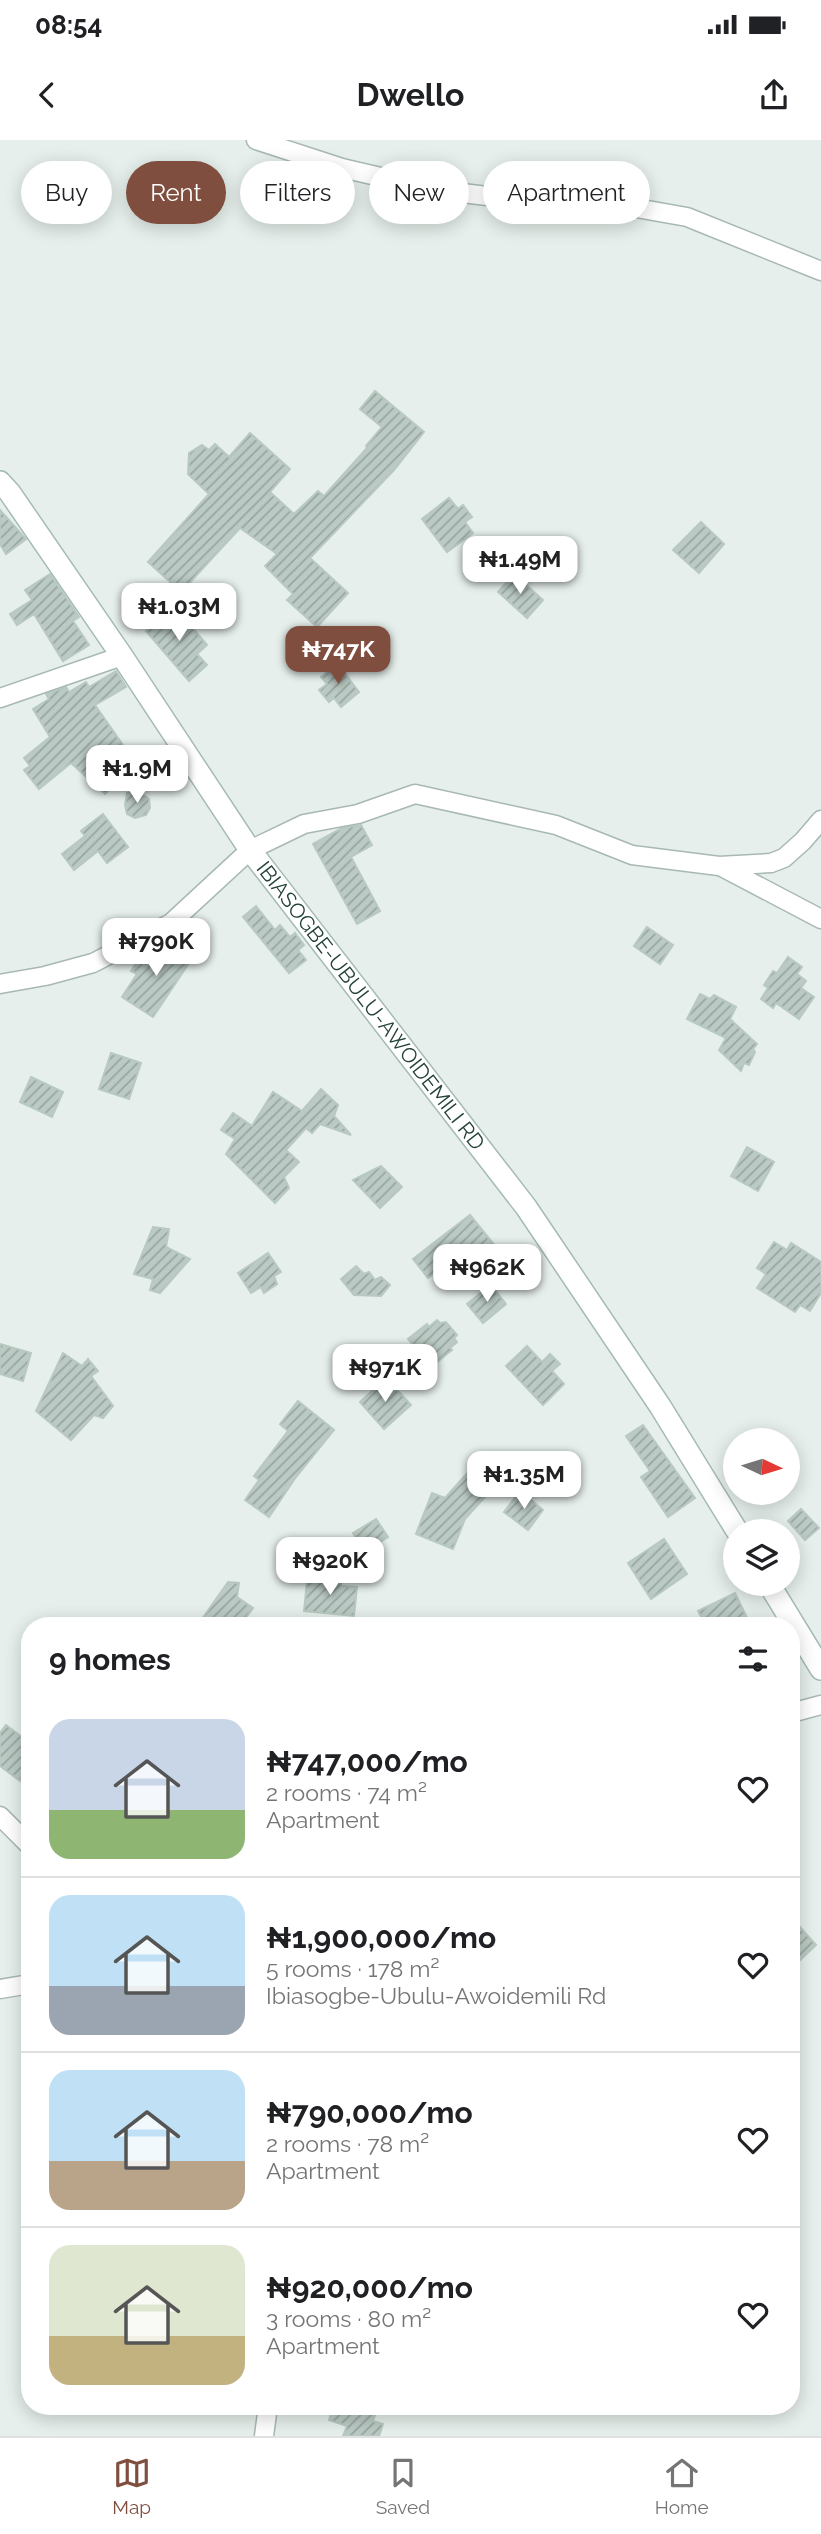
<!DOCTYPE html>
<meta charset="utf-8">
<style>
:root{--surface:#fff;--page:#f2f2f2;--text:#202124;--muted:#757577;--line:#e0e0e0;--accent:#7f4e3f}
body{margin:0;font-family:Raleway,sans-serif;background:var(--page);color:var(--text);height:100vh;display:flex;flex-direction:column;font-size:26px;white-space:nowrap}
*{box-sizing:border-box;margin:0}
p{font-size:23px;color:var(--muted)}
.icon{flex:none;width:38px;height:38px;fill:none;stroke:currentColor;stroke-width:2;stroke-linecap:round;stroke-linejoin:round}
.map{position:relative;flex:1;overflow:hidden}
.side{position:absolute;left:21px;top:1477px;width:779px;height:798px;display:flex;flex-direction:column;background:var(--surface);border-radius:28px;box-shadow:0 4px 18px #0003}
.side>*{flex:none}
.banner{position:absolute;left:21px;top:21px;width:780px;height:63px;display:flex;gap:14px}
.needle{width:46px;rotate:94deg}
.buttons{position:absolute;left:723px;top:1288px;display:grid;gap:14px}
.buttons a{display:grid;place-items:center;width:77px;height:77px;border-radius:50%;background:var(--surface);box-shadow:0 4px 18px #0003;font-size:35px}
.price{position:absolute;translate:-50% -60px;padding:0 16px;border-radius:14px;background:#fff;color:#222;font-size:23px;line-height:46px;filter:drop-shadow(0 2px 4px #0008)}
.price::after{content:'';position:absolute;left:50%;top:42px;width:21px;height:16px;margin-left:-10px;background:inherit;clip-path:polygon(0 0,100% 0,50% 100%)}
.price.selected{background:var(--accent);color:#fff}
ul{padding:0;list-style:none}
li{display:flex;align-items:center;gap:21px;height:175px;padding:0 28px}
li+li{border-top:2px solid var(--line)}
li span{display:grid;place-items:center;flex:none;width:196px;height:140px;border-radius:21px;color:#555}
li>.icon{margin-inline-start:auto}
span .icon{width:84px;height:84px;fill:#fffc;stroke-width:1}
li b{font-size:30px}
h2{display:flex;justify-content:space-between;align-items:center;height:84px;padding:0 28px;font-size:30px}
.chip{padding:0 24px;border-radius:32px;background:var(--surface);box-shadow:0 4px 18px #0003;font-size:24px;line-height:63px}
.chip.selected{background:var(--accent);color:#fff}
.status{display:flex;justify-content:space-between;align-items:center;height:49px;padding:0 35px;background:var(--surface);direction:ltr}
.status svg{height:19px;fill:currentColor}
header{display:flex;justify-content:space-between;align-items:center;height:91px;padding:0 28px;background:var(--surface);font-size:32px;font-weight:700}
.tabs{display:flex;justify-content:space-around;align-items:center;height:98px;border-top:2px solid var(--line);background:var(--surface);font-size:19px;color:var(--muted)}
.tabs a{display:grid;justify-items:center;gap:4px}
.tabs .selected{color:var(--accent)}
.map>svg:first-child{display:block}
.building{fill:url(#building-hatch);stroke:#b8c9c2;stroke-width:2}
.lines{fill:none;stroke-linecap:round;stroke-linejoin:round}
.street-casing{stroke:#a8b8b2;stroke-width:21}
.secondary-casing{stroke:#a4bbb3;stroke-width:24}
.street{stroke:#fff;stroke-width:18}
.secondary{stroke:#fff;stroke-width:21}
.labels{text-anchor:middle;stroke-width:5;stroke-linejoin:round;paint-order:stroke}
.street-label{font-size:21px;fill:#24423a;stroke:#f7fbf9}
</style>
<div class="status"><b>08:54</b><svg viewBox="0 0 49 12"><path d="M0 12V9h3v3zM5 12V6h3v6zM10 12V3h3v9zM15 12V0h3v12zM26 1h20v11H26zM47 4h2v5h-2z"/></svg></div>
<header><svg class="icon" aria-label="back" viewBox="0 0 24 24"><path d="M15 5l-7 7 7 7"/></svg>Dwello<svg class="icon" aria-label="share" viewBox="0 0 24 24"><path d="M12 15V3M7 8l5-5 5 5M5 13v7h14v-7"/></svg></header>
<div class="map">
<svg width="821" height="2296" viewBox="0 0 821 2296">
<defs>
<pattern id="building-hatch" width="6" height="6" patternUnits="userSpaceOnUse" patternTransform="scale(1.75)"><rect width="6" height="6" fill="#bbcac4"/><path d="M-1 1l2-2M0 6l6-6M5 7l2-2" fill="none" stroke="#98a6a0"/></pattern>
</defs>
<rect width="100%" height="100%" fill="#e6efeb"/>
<g class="building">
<polygon points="375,251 424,292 394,330 310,418 348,453 317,487 287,460 293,454 265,426 277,414 240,388 181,452 148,422 209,354 188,334 189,313 202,305 209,310 215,304 229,317 250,293 290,329 270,352 294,374 318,351 324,356 367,308 366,306 382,287 360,269"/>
<polygon points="449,358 458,369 463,365 472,377 465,382 473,393 447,412 422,379"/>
<polygon points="0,370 26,399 6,414 0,404"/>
<polygon points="701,382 724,404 699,433 673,410"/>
<polygon points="50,434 79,477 73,481 89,505 63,521 34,474 17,485 10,474 32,460 25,450"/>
<polygon points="514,434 543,460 527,478 498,452"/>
<polygon points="174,466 207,505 197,514 207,525 189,541 146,491"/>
<polygon points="338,524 359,552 341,567 334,558 329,562 319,550 327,544 321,537"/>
<polygon points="116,531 126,547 95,565 137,625 105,654 71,623 39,649 24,630 30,626 24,618 50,597 33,569 49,559 46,554 66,547 69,552 86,542 89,547"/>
<polygon points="139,652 149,659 150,668 146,675 135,678 127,674 125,665 127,653"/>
<polygon points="103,674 128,707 107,723 98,711 74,730 62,714 85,696 81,691"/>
<polygon points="361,685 372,705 351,717 380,771 357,784 313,704 342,688"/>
<polygon points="256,766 275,790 280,785 290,797 295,793 304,805 298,810 306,820 289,833 243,777"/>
<polygon points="647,787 673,805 660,824 634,806"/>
<polygon points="162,800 191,820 153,877 122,857 137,834 131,831 140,817 145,821 157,803"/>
<polygon points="788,817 802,827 797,834 806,841 801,848 814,857 799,879 776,863 773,868 761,859 768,848 764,845 773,831 777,833"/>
<polygon points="700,854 710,859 714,855 736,867 730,879 757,904 753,909 755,912 749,925 744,923 741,931 719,910 726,898 687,879"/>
<polygon points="111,913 141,923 129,959 99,949"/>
<polygon points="31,937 63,952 52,977 20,962"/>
<polygon points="321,949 338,965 334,976 351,995 320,984 312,993 306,988 286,1010 299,1022 284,1037 289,1048 275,1063 226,1014 235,999 221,990 233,973 252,986 273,952 302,971"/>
<polygon points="747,1007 774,1022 758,1051 731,1036"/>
<polygon points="381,1026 402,1047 380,1068 353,1040"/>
<polygon points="470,1075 500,1112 470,1138 454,1118 428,1138 413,1119"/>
<polygon points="153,1087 169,1089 166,1107 190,1119 160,1153 150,1150 153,1139 134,1134"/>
<polygon points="774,1102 787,1110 791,1103 821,1122 821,1153 810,1171 800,1165 795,1172 757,1148 766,1134 757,1128"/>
<polygon points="268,1113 281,1132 274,1136 277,1144 264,1153 261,1147 251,1153 238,1133"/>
<polygon points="356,1126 364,1134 369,1132 375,1140 381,1137 390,1145 381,1156 354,1155 341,1139"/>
<polygon points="491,1145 506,1164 483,1183 467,1164"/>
<polygon points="437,1180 440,1183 446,1182 457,1195 454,1198 457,1202 450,1208 452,1210 431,1227 408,1199 427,1184 429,1187"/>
<polygon points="0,1204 31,1213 23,1241 0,1234"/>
<polygon points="527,1206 542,1222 550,1214 560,1224 552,1231 564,1244 543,1265 506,1226"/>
<polygon points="63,1213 82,1226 88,1219 98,1231 91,1236 113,1266 103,1278 94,1275 71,1300 36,1271"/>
<polygon points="386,1238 411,1265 384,1289 360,1262"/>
<polygon points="298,1261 334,1290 296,1337 269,1377 245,1360 259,1340 254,1336 288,1291 280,1284"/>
<polygon points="643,1285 695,1358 668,1377 641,1337 650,1331 626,1296"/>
<polygon points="471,1329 492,1349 465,1379 453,1409 416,1394 432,1353 445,1358"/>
<polygon points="520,1351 543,1370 528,1390 504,1372"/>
<polygon points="801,1369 819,1388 805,1400 788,1381"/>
<polygon points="376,1379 388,1397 365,1412 353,1393"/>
<polygon points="664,1399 687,1434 651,1459 628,1423"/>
<polygon points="324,1435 341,1437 341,1446 357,1447 354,1476 304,1471 307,1441 323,1442"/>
<polygon points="228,1442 239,1443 237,1457 253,1468 240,1486 197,1486"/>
<polygon points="735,1453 751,1486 706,1486 698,1471"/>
<polygon points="6,1585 30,1603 30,1627 20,1641 0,1626 0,1593"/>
<polygon points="791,1777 816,1805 797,1823 791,1816"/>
<polygon points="333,2266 378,2266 373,2281 383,2284 379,2296 343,2296 347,2286 329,2280"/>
</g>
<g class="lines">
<g class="street-casing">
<g id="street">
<polyline points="256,0 342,28 436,50 496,57 608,63 687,77 821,131"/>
<polyline points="0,558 122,516"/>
<polyline points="722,727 821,779"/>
<polyline points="0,844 45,836 93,823 171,783 250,710 304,684 358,674 415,654 556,685 632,715 719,726 771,723 784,718 803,701 821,680"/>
<polyline points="791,1573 821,1565"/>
<polyline points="0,1676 30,1706"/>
<polyline points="0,1849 30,1844"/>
<polyline points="264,2296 268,2266"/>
</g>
</g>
<g class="secondary-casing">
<g id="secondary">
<path id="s1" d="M0 342 10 353 122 516 250 710 526 1067 660 1266 737 1391"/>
<polyline points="769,1444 821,1529"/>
</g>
</g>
<use href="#street" class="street"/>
<use href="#secondary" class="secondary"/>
</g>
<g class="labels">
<g class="street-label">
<text dy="7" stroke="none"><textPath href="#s1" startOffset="642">IBIASOGBE-UBULU-AWOIDEMILI RD</textPath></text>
</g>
</g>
</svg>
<div class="buttons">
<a><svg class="needle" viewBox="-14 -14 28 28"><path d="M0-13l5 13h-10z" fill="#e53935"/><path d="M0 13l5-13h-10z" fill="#757577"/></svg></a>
<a><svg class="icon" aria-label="layers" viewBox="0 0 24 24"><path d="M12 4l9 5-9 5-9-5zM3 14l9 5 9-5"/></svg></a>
</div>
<b class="price" style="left:520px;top:456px">₦1.49M</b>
<b class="price" style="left:179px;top:503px">₦1.03M</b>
<b class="price selected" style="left:338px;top:546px">₦747K</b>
<b class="price" style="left:137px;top:665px">₦1.9M</b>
<b class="price" style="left:156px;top:838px">₦790K</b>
<b class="price" style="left:487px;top:1164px">₦962K</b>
<b class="price" style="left:385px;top:1264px">₦971K</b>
<b class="price" style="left:524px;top:1371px">₦1.35M</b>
<b class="price" style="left:330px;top:1457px">₦920K</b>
<div class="banner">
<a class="chip">Buy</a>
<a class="chip selected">Rent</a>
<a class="chip">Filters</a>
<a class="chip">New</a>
<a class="chip">Apartment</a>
</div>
<section class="side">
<h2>9 homes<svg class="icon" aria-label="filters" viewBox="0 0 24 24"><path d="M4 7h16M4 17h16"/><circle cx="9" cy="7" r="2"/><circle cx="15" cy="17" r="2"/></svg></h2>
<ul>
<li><span style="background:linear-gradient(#c9d6e8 65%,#8fb573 0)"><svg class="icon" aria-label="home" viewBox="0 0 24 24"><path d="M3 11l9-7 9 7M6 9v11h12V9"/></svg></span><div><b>₦747,000/mo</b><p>2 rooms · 74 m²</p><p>Apartment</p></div><svg class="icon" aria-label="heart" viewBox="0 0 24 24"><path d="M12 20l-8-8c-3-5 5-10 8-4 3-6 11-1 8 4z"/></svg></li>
<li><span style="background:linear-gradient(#bfe0f5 65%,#9aa5b1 0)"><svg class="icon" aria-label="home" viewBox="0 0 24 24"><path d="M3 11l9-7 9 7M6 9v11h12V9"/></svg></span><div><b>₦1,900,000/mo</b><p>5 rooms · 178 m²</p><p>Ibiasogbe-Ubulu-Awoidemili Rd</p></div><svg class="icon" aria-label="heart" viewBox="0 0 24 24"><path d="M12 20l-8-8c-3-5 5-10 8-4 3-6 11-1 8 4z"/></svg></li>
<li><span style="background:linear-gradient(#bfe0f5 65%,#b9a48a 0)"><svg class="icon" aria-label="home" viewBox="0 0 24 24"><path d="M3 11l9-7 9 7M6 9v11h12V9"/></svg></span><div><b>₦790,000/mo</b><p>2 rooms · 78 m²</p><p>Apartment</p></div><svg class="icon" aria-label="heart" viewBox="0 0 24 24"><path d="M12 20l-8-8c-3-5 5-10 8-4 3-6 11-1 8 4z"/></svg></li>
<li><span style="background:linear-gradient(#dfe7d0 65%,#c2b280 0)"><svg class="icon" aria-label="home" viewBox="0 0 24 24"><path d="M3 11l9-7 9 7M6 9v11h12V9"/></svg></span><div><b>₦920,000/mo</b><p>3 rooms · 80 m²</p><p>Apartment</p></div><svg class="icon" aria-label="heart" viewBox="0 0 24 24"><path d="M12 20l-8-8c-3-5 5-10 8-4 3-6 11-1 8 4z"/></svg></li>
</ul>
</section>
</div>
<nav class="tabs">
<a class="selected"><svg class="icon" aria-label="map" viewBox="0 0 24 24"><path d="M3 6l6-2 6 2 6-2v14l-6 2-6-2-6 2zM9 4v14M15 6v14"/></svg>Map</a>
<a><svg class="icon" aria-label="saved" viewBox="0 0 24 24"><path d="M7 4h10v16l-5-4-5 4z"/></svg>Saved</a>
<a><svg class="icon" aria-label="home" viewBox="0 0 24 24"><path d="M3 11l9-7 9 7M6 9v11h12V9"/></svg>Home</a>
</nav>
